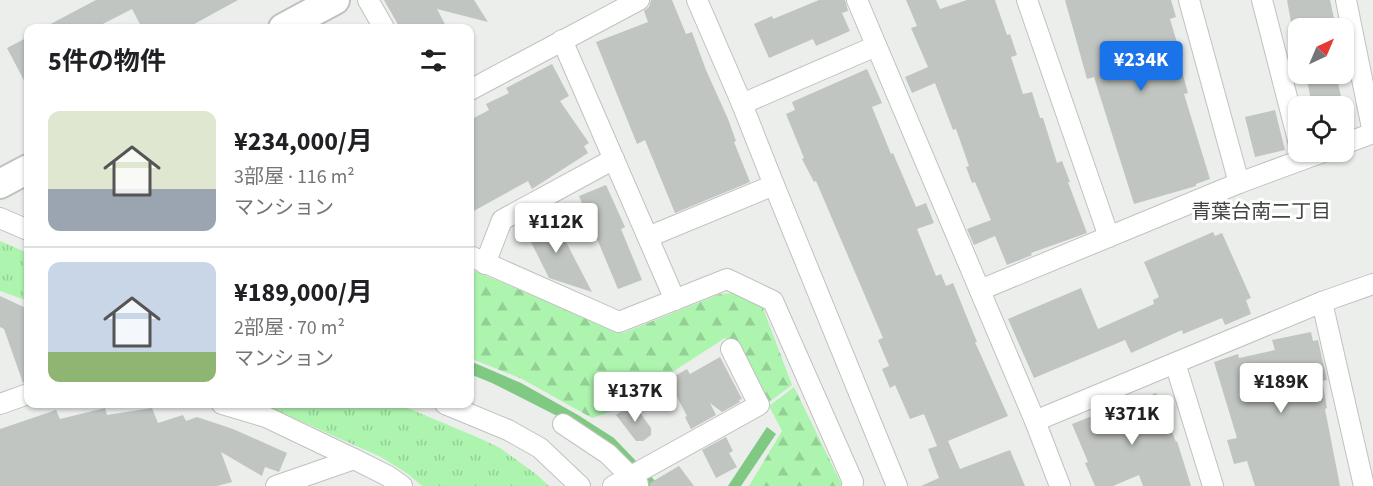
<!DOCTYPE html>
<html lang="ja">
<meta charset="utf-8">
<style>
:root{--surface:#fff;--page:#f6f6f6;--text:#202124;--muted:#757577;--line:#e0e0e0;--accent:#1a73e8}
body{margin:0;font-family:"Source Sans 3","Noto Sans JP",sans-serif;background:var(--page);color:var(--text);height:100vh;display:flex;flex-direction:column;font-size:22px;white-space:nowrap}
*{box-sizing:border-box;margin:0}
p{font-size:20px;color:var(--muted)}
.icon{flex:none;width:33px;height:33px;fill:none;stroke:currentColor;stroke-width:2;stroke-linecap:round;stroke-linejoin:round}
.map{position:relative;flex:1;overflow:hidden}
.drawer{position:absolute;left:24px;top:24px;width:450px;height:384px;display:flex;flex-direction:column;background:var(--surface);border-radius:12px;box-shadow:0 2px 4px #0004}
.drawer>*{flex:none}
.needle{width:39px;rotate:44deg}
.buttons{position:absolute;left:1288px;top:18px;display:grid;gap:12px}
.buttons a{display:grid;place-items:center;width:66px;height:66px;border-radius:12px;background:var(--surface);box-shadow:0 2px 4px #0004;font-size:30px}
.price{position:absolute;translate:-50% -51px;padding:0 14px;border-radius:6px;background:#fff;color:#222;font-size:20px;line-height:39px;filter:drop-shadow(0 2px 3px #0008)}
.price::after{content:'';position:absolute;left:50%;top:36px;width:18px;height:14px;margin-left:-9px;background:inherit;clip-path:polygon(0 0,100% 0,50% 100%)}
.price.on{background:var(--accent);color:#fff}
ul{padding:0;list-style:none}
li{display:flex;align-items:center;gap:18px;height:150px;padding:0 24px}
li+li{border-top:2px solid var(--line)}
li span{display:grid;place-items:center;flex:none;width:168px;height:120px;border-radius:12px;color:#555}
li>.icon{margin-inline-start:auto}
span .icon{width:72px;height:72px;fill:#fffc;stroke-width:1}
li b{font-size:26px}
h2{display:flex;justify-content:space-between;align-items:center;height:72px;padding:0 24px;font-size:26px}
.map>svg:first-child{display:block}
.grass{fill:url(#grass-tufts)}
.forest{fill:url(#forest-firs)}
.water{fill:#7fc983}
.building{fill:#c1c5c1}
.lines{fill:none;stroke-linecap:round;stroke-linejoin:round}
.street-casing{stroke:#bfc2bf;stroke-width:22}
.secondary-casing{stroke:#bfc2bf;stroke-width:32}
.street{stroke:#fff;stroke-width:20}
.secondary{stroke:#fff;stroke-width:28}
.labels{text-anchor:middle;stroke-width:6;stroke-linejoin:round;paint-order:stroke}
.neighbourhood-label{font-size:20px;fill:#434543;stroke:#fff}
</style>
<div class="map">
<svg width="1373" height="486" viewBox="0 0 1373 486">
<defs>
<pattern id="grass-tufts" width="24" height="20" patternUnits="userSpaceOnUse" patternTransform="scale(1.5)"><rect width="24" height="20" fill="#adf4af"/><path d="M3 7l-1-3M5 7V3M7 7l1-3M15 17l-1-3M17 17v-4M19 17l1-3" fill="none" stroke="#94d095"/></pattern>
<pattern id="forest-firs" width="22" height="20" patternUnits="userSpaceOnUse" patternTransform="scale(1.5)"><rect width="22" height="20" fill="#adf4af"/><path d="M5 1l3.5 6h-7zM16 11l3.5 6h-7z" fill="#94d095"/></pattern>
</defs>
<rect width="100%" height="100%" fill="#ebeeeb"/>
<g class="grass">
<polygon points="0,241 28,253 28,301 0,291"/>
<polygon points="262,404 398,404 479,438 500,448 536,474 549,486 422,486 408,474 381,457"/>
</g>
<g class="forest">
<polygon points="470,269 623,333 720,294 732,293 763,308 792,385 768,403 735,347 725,338 612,411 592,418 522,379 470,358"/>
<polygon points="794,387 842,485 842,486 749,486 782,431 769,406"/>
</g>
<g class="water">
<polygon points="470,361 521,383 578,415 614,438 660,486 647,486 571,423 492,383 470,374"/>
<polygon points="767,427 776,434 741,486 728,486"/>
</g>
<g class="building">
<polygon points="96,0 238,0 187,28 142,28 132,9 95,28 43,28"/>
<polygon points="384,0 474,0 488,22 437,9 447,28 400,28"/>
<polygon points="651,0 672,0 686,34 692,32 706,70 728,119 736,141 734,142 750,182 675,213 645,140 637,144 596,42 648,22 644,11 649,7"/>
<polygon points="819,0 845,0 848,11 842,13 850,31 816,46 813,39 769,58 754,24 772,16 773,19"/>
<polygon points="906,0 936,0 940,9 967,0 995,0 1007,35 1010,34 1017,55 1011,57 1023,94 1032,92 1040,118 1043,118 1057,163 1062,161 1070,182 1068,182 1087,233 1031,253 1032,255 1007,265 995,236 974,245 967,229 991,220 975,182 972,183 966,167 969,166 956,129 953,130 935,83 912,93 905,77 928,67 911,28 917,26"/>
<polygon points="1065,0 1171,0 1176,17 1170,19 1178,46 1175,47 1188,93 1184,94 1210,179 1196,184 1196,186 1134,204 1094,77 1087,79"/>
<polygon points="1287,0 1330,0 1336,28 1292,28"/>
<polygon points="28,37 28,88 7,48"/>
<polygon points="552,64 569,96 560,101 589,143 584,146 588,153 532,189 528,181 470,213 470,120 489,110 486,104 509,93 506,88"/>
<polygon points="867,69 882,103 872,107 891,154 893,153 916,207 926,203 934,223 917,229 936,276 941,274 946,286 953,283 977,342 975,342 1008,416 948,441 960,469 1010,450 1025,486 921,486 939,478 928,449 937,446 924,414 910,419 895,385 890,388 882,369 889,366 878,340 883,338 816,181 814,182 802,159 804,158 786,114 795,110 792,102"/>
<polygon points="1306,74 1336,74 1343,106 1312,106"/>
<polygon points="1275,110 1285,150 1255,157 1245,117"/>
<polygon points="606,185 625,227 621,229 642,280 618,289 579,196"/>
<polygon points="551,213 592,292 549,278 528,236 535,232 531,223"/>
<polygon points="1213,232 1215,236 1222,233 1251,298 1246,300 1251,314 1225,325 1222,318 1183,334 1182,330 1131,353 1125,340 1034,378 1008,319 1081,288 1098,329 1154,304 1153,300 1159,297 1144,262"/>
<polygon points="0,296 28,309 28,382 23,383 4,329 0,327"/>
<polygon points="1311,332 1313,341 1318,340 1327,380 1322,381 1327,408 1325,409 1340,486 1255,486 1247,461 1234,464 1227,440 1237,438 1214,362 1238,354 1239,358 1275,350 1272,340"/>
<polygon points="720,357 742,399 739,400 740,402 722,412 710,403 716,415 691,429 685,417 687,416 668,380 687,369 690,374"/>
<polygon points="1156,393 1176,442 1177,441 1191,486 1143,486 1139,475 1113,486 1095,486 1085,463 1088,462 1072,424 1100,413 1101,416"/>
<polygon points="633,403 651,428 651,435 643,441 636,441 616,415"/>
<polygon points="105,408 107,415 152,408 158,423 183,415 186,421 197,417 233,429 287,453 279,472 265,467 262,476 221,452 232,482 217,486 0,486 0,429 56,410 60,419"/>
<polygon points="726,437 733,451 729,453 737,467 716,478 702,450"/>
<polygon points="679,466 694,486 650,486 650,483"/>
</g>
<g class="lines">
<g class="street-casing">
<g id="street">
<polyline points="368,0 384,28"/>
<polyline points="697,0 742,104 774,185 897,486"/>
<polyline points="857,0 1035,421 1060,486"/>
<polyline points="1027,0 1109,237"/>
<polyline points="1189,0 1239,183"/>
<polyline points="1262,0 1299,144"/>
<polyline points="562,40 675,300"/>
<polyline points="470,90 639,0"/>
<polyline points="742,104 876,46"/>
<polyline points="1344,144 1373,133 1346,0"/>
<polyline points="0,218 28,230"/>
<polyline points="648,237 774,185"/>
<polyline points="470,256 619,322 727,279 773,301 853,482 852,486"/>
<polyline points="485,264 502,220 614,159"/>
<polyline points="980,290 1239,183 1323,152"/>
<polyline points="1322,302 1364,486"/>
<polyline points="1175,363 1213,486"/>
<polyline points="0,404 28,394"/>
<polyline points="222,404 266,417 354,459 388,476 402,486"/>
<polyline points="445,404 508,430 540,448 580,486"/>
<polyline points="1035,421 1322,302 1373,284"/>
<polyline points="563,424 608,454 638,484"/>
<polyline points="276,486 354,459"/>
<polyline points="613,486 759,405 731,349"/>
</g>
</g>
<g class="secondary-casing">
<g id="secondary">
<polyline points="283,28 335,0"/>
<polyline points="0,184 28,169"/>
</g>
</g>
<use href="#street" class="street"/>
<use href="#secondary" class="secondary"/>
</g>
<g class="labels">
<g class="neighbourhood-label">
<text x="1261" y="218">青葉台南二丁目</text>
</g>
</g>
</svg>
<div class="buttons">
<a><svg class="needle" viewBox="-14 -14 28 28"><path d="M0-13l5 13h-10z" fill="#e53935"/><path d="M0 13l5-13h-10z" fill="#757577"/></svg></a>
<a><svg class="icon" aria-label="locate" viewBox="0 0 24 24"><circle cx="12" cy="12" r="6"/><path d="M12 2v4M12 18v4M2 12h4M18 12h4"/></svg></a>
</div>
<b class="price on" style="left:1141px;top:92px">¥234K</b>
<b class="price" style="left:556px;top:254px">¥112K</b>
<b class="price" style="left:1281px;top:414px">¥189K</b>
<b class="price" style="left:635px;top:423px">¥137K</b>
<b class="price" style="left:1132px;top:446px">¥371K</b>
<section class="drawer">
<h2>5件の物件<svg class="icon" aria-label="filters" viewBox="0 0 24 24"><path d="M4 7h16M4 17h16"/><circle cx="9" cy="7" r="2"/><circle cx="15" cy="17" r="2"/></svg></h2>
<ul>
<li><span style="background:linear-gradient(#dfe7d0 65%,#9aa5b1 0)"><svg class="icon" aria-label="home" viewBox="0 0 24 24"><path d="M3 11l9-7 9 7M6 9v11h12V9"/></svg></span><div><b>¥234,000/月</b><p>3部屋 · 116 m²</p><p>マンション</p></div></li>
<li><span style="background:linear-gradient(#c9d6e8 75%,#8fb573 0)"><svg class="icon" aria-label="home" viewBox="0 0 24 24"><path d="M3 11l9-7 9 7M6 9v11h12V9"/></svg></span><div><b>¥189,000/月</b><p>2部屋 · 70 m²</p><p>マンション</p></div></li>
</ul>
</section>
</div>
